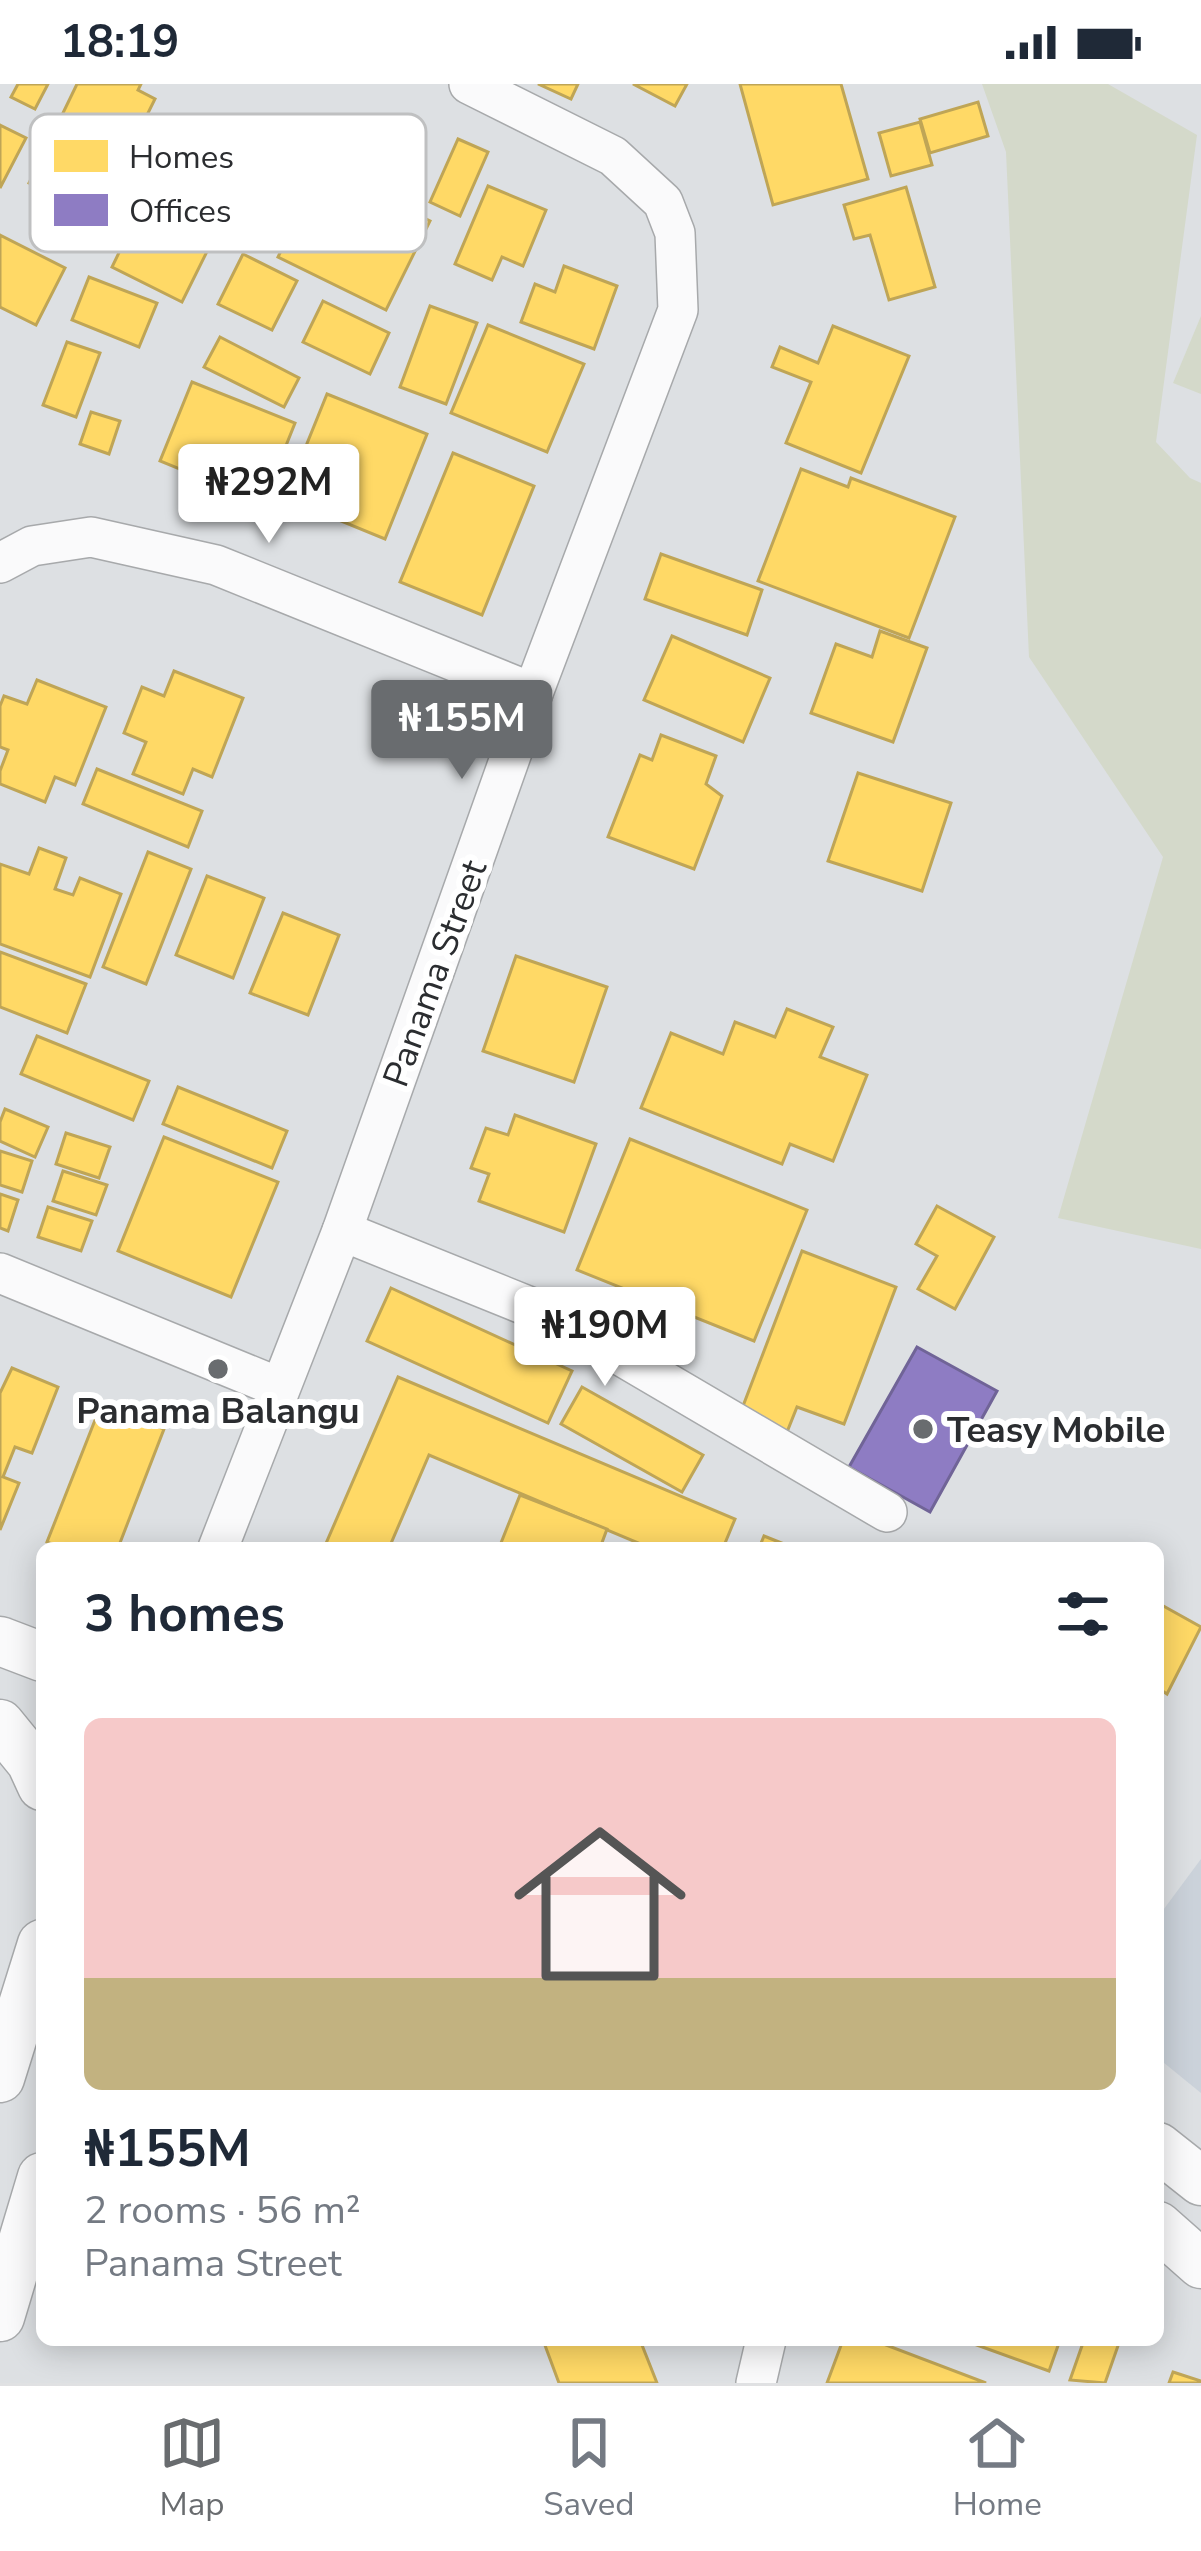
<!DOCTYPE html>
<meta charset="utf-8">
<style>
:root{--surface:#fff;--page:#f2f2f3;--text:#1f2937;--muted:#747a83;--line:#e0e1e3;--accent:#696c6f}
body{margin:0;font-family:"Nunito Sans",sans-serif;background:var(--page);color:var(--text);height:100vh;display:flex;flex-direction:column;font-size:45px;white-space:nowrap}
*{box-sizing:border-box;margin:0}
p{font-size:39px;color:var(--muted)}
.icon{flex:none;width:66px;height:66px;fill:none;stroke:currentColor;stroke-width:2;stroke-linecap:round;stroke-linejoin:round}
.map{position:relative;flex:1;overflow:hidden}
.drawer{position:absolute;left:36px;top:1458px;width:1128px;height:804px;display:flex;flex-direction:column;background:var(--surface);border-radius:18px;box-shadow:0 6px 30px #0003}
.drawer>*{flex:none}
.price{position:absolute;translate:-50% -102px;padding:0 27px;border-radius:12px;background:#fff;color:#222;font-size:39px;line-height:78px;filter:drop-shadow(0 3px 6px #0008)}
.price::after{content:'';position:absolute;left:50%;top:72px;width:36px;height:27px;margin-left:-18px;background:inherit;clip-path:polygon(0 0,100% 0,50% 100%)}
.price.on{background:var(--accent);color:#fff}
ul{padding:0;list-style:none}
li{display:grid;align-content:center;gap:24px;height:636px;padding:0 48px}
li+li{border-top:3px solid var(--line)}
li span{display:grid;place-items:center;height:372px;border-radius:18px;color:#555}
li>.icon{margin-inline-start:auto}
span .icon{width:216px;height:216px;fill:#fffc;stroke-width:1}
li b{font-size:51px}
h2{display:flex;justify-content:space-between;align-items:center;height:144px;padding:0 48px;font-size:51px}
.status{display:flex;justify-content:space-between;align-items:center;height:84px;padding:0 60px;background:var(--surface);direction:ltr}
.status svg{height:33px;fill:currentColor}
.tab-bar{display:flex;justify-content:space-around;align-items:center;height:168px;border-top:3px solid var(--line);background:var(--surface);font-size:33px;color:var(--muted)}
.tab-bar a{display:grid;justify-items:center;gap:6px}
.tab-bar .on{color:var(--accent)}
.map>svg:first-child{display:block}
.built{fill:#cbd2da}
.green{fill:#d4d9ca}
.homes{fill:#ffd966;stroke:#bfa556;stroke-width:3}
.offices{fill:#8e7cc3;stroke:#706497;stroke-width:3}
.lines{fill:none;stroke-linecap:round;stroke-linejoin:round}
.minor-casing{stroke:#a7a9ab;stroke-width:42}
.tertiary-casing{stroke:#a7a9ab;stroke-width:51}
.minor{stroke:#fafafb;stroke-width:39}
.tertiary{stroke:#fafafb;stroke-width:48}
.poi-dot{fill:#696c6f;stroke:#fff;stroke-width:4.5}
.labels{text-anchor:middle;stroke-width:12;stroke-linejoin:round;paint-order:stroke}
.street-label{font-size:36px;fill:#2b2d30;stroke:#fff}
.poi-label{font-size:36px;font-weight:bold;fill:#2b2d30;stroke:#fff}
.key{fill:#fff;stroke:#bfc0c1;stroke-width:3}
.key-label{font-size:33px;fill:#2b2d30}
</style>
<div class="status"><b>18:19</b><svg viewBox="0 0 49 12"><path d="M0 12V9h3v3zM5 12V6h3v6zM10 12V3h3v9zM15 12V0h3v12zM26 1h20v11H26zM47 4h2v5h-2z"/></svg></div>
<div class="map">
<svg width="1201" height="2299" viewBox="0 0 1201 2299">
<rect width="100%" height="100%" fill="#dde0e3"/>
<polygon class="built" points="1201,1775 1201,2009 1158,1974 1158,1833"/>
<g class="green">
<polygon points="982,0 1108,0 1197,51 1156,358 1190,394 1201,399 1201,1165 1058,1134 1163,773 1029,573 1006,68"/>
<polygon points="1201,232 1201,310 1173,299"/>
</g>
<g class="homes">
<polygon points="18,0 48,0 35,25 11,13"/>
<polygon points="77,0 141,0 138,6 155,15 144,37 160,45 143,79 157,86 128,146 29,99"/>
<polygon points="538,0 578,0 571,15"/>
<polygon points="633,0 687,0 675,22"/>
<polygon points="740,0 841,0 868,95 773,121"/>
<polygon points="978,18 988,52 930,69 920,35"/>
<polygon points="920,38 932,81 891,92 879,49"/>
<polygon points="0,41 26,54 0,104"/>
<polygon points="458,55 488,68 460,132 430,118"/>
<polygon points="322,84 430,137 386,226 278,173"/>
<polygon points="188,98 231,119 182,218 112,183 129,148 143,154 153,133 167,140"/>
<polygon points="488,102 546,126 523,182 502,173 492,196 455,180"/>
<polygon points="906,103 935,203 889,216 870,151 854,155 844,121"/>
<polygon points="0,151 65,184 36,241 0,223"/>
<polygon points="243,170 297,197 272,246 218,220"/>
<polygon points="564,182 617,202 594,265 521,238 535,200 555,208"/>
<polygon points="89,193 157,219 139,263 72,236"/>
<polygon points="323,217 389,249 370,290 303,258"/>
<polygon points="430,222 477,239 446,320 400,303"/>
<polygon points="488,241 584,280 547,368 451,329"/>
<polygon points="833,242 909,272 861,389 786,359 811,298 772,283 780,263 818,279"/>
<polygon points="220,253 299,294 284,323 204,283"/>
<polygon points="67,258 100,269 76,333 43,321"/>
<polygon points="192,298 295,339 263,419 160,377"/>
<polygon points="327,310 427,350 385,455 285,414"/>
<polygon points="91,328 120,337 109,370 80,360"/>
<polygon points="453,369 534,402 482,531 400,498"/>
<polygon points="801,385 848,403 851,394 955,433 909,554 758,497"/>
<polygon points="661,470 762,506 747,551 645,515"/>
<polygon points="880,547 927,564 893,658 811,629 836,560 872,573"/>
<polygon points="672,552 770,594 743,658 644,616"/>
<polygon points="174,587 243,614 212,693 193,685 183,710 133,690 146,658 124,649 142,603 164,612"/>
<polygon points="37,596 106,623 75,701 55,693 45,718 0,700 0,687 8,666 0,663 0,622 4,612 27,620"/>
<polygon points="661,651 716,672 706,700 722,712 694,785 608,753 640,671 652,676"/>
<polygon points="97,685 202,727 188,763 83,720"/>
<polygon points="858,689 951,719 922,807 828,777"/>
<polygon points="39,764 66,774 55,805 73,811 80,794 121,810 90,893 0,860 0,780 29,790"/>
<polygon points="148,768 191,785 146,900 103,883"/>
<polygon points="207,792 264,814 233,894 176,871"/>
<polygon points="283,829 339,851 308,931 250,909"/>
<polygon points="0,868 86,900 67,949 0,923"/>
<polygon points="516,872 607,903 574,998 483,967"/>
<polygon points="787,925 833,943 820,973 867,991 833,1077 790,1060 782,1080 641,1024 671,949 723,970 735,938 775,953"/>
<polygon points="37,952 149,997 133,1036 21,990"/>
<polygon points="178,1003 287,1047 272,1084 163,1040"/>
<polygon points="5,1025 48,1043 35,1073 0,1057 0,1038"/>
<polygon points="515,1031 596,1060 564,1148 479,1117 489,1090 471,1084 486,1044 508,1051"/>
<polygon points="66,1049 110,1063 99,1094 56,1080"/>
<polygon points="164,1053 278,1098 231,1213 118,1167"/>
<polygon points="630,1055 807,1126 754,1257 577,1186"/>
<polygon points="0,1067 32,1077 22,1108 0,1101"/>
<polygon points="63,1087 107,1101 96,1131 53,1117"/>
<polygon points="0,1110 18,1116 8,1147 0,1144"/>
<polygon points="937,1122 994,1153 955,1225 918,1205 937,1172 916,1160"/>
<polygon points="48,1123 92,1137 81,1167 38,1153"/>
<polygon points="802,1167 896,1203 844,1340 797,1323 787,1348 740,1330"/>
<polygon points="391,1204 572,1287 548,1339 367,1257"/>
<polygon points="12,1284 58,1303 32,1369 15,1363 3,1393 19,1399 0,1446 0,1309"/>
<polygon points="398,1293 735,1435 723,1464 650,1464 429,1371 389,1464 324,1464"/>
<polygon points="582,1303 703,1371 682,1408 561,1340"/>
<polygon points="101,1321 164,1345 118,1464 61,1464 47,1458"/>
<polygon points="520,1411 607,1445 600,1464 499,1464"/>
<polygon points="764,1452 794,1464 759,1464"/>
<polygon points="1158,1519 1201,1543 1167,1610 1158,1604"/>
<polygon points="543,2256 640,2256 657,2299 559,2299"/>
<polygon points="843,2256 873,2256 986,2299 827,2299"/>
<polygon points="963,2256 1060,2256 1049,2287"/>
<polygon points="1084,2256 1120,2256 1105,2299 1070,2296"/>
<polygon points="1173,2288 1201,2297 1201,2299 1169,2299"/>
</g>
<polygon class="offices" points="917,1263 997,1307 930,1428 849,1383"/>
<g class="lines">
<g class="minor-casing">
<g id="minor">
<polyline points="0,479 32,462 91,453 216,481 533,609"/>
<polyline points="342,1147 555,1233 887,1428"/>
<polyline points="0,1189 278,1303"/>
<polyline points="218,1464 342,1147 533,609 678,226 675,149 663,118 613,72 469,0"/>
<polyline points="756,2299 766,2256"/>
</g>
</g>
<g class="tertiary-casing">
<g id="tertiary">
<polyline points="0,1557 42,1573"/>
<polyline points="0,1640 31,1678 42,1702"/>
<polyline points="0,1994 42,1860"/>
<polyline points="1158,2063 1201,2097"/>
<polyline points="1158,2142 1201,2180"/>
<polyline points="0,2233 42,2093"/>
</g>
</g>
<use href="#minor" class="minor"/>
<use href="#tertiary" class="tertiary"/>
</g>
<g class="poi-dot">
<circle cx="218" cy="1285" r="12"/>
<circle cx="923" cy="1345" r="12"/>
</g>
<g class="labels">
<g class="street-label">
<text transform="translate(434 889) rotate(-70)" y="13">Panama Street</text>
</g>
<g class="poi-label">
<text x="218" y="1339">Panama Balangu</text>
<text x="947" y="1358" text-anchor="start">Teasy Mobile</text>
</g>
</g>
<rect x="30" y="30" width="396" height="138" rx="18" class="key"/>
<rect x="54" y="56" width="54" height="32" fill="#ffd966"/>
<rect x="54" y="110" width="54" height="32" fill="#8e7cc3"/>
<g class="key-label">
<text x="129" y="84">Homes</text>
<text x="129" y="138">Offices</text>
</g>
</svg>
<b class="price" style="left:269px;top:462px">₦292M</b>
<b class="price on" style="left:462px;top:698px">₦155M</b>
<b class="price" style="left:605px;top:1305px">₦190M</b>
<section class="drawer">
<h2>3 homes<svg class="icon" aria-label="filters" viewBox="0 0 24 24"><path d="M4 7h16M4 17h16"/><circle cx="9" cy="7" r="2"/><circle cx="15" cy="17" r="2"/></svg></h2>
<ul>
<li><span style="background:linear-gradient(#f6c9c9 70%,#c2b280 0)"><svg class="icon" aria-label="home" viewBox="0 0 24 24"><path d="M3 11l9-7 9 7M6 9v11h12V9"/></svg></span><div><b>₦155M</b><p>2 rooms · 56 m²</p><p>Panama Street</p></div></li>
</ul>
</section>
</div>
<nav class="tab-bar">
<a class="on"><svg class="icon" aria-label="map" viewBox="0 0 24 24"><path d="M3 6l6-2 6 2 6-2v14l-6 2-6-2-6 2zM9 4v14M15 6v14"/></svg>Map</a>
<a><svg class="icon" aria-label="saved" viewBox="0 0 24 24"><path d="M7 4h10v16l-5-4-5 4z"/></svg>Saved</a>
<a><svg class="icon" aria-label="home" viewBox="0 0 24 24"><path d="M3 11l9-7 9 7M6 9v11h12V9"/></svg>Home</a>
</nav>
